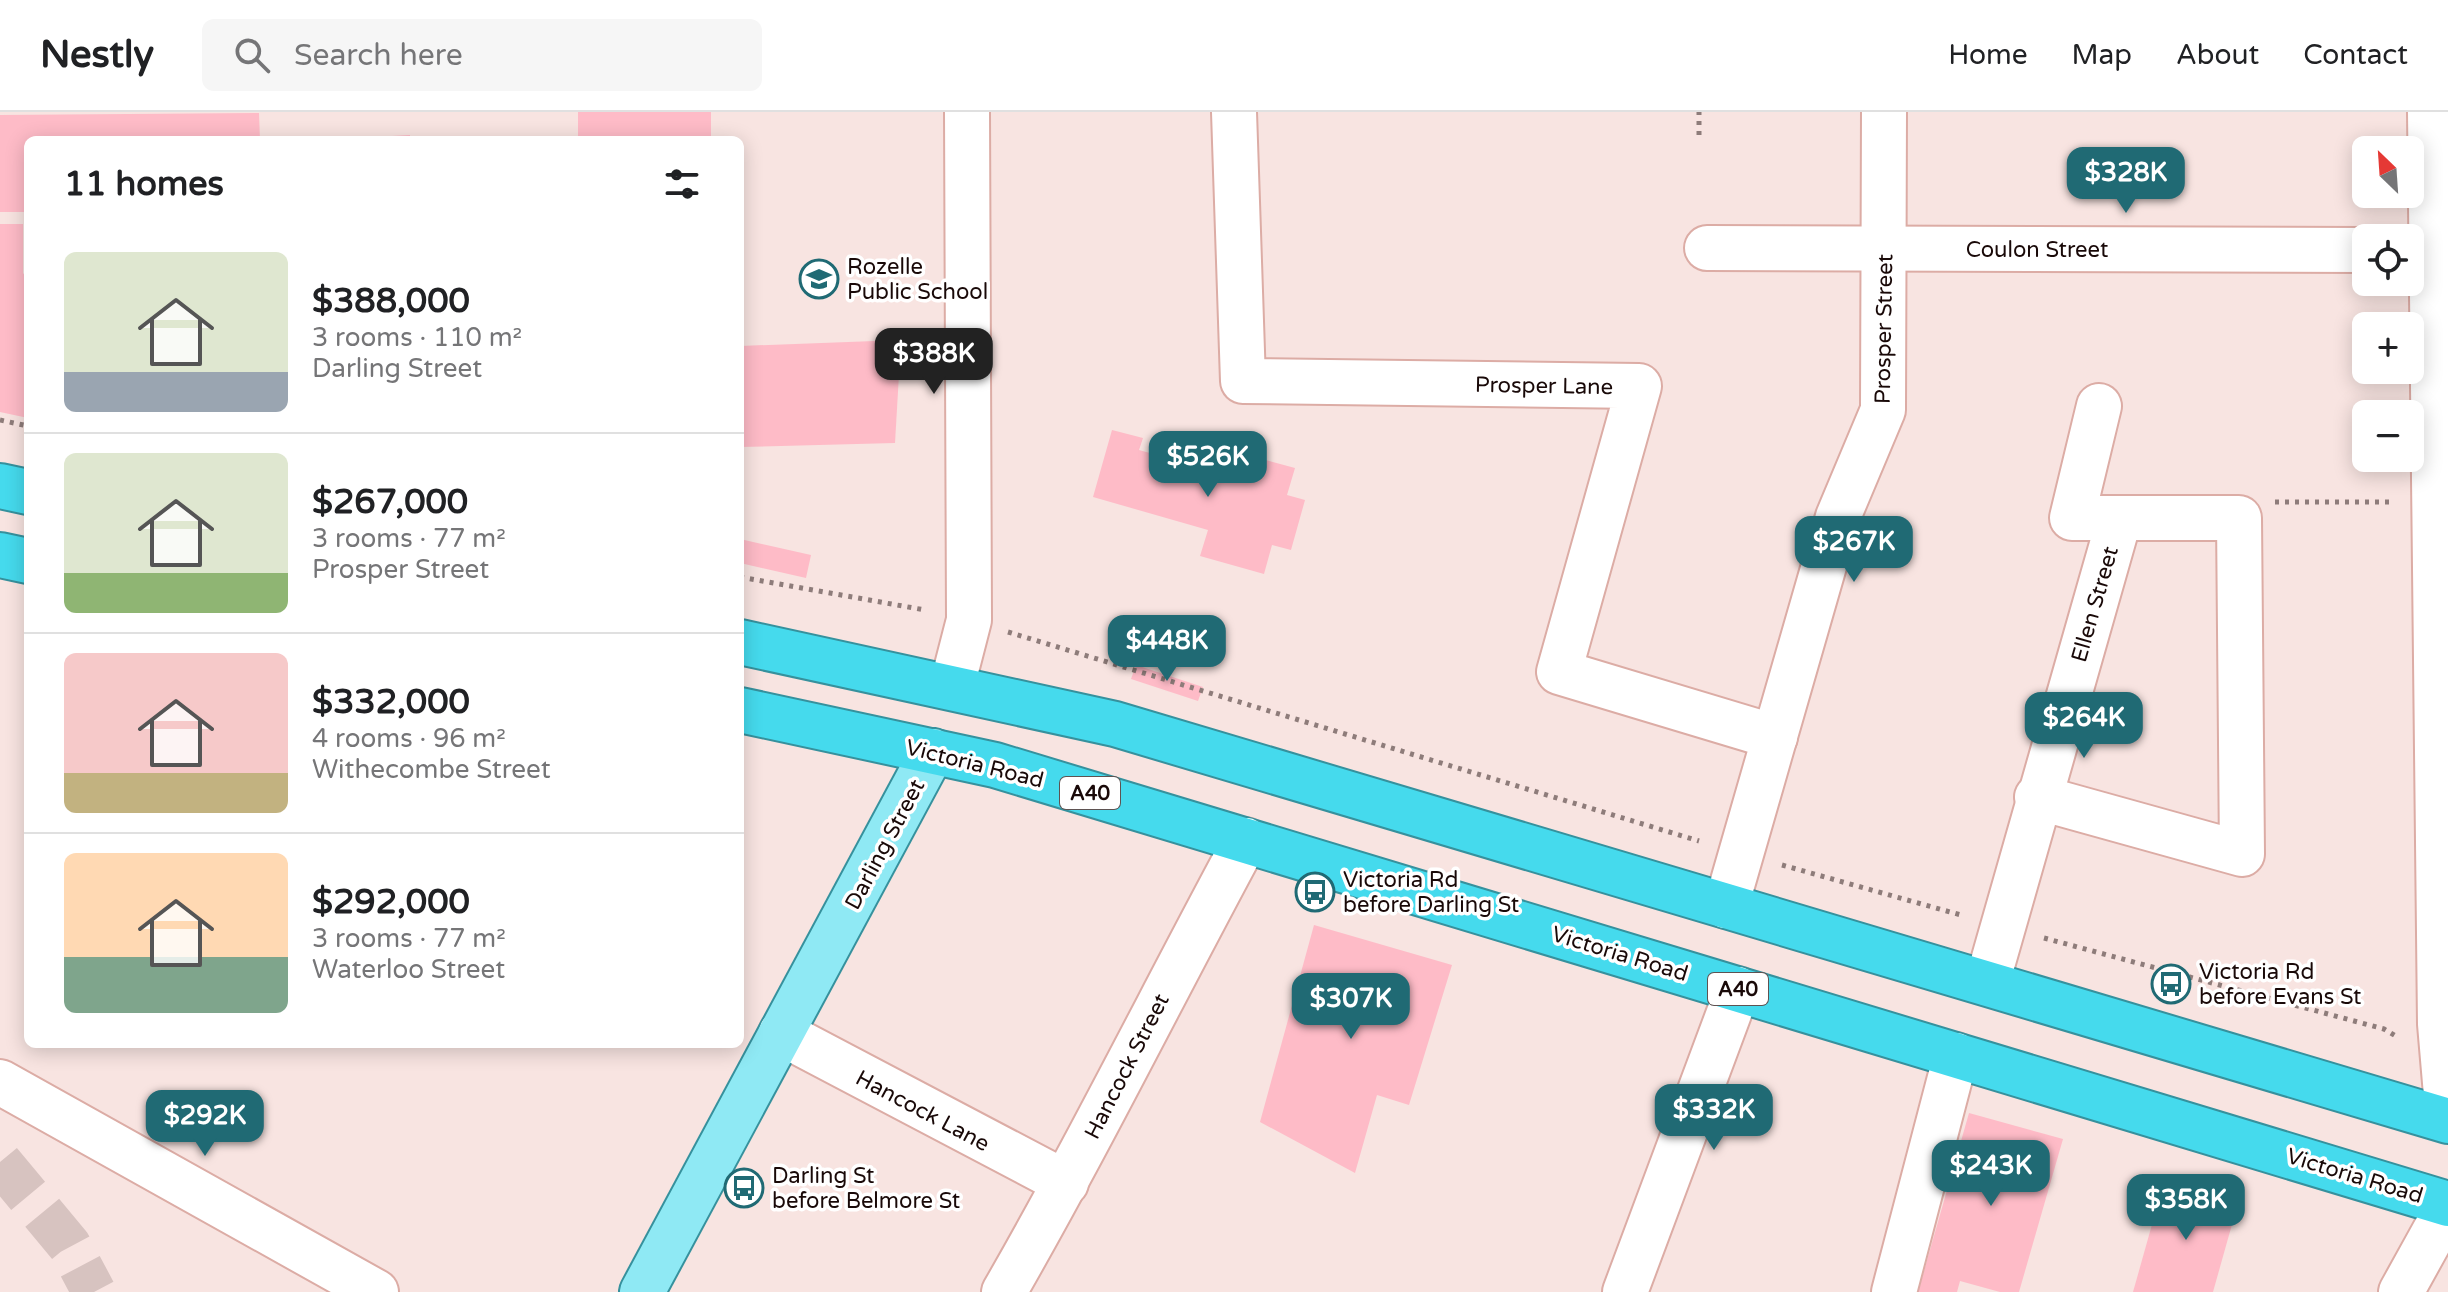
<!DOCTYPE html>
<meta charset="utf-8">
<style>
:root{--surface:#fff;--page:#f6f6f6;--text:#202124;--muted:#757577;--line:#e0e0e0;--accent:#206a74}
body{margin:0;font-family:"Varela Round",sans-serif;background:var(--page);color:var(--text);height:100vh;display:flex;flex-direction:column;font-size:30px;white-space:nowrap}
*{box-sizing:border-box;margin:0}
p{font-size:26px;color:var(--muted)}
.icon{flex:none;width:44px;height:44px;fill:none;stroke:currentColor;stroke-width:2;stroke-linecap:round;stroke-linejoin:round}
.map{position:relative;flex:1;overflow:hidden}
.panel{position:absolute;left:24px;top:24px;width:720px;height:912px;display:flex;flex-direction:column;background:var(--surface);border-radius:12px;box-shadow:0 4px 20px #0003}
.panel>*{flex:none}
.needle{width:52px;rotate:335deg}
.buttons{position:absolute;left:2352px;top:24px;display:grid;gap:16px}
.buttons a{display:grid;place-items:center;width:72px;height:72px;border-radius:12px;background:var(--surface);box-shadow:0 4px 20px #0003;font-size:40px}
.price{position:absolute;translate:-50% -68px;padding:0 18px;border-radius:16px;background:var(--accent);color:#fff;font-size:26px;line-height:52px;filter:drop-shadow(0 2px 4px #0008)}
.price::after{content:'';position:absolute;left:50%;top:48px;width:24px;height:18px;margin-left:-12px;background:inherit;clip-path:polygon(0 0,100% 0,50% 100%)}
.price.selected{background:#222;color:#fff}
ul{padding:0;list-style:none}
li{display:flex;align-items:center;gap:24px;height:200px;padding:0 40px}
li+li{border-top:2px solid var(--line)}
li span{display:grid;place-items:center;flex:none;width:224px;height:160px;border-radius:12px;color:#555}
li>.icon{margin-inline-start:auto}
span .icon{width:96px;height:96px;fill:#fffc;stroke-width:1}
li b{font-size:34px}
h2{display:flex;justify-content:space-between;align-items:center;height:96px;padding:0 40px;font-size:34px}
header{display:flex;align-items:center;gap:48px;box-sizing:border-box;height:112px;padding:0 40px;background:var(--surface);border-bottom:2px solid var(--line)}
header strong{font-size:38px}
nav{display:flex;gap:44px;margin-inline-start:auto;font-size:28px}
.search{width:560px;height:72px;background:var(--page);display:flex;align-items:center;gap:20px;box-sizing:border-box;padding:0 28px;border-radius:12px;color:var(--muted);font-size:30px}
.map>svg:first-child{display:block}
.building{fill:#febbc7}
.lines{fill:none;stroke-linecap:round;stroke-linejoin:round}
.highway-tunnel{stroke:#d7c3c0;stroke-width:44;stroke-dasharray:44 22;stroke-linecap:butt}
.minor-casing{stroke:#dcaca5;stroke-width:48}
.major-casing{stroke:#36919d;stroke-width:48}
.highway-casing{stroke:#36919d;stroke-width:48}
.path{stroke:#8e7c7a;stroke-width:5;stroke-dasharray:4 6;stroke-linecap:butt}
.minor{stroke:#fff;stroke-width:44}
.major{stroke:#8fe9f4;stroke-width:44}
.highway{stroke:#45daed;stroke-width:44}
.labels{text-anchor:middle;stroke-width:7;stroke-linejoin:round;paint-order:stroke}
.shield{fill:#fff;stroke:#5e5352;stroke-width:2}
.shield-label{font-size:20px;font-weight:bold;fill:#190908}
.street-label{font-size:22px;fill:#190908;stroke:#fff}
.poi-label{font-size:22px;fill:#190908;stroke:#fff;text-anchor:start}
</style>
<header>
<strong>Nestly</strong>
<div class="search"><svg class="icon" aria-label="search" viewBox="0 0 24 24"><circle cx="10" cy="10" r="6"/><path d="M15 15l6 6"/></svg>Search here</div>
<nav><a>Home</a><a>Map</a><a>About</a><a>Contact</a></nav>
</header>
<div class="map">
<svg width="2448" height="1180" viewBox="0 0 2448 1180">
<rect width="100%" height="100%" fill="#f8e4e1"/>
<g class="building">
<rect x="578" y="0" width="133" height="28"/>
<polygon points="259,1 260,28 28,28 28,100 0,100 0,3"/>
<polygon points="410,23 410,28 356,28 356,26"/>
<polygon points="0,112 23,112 23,161 28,168 28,306 0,300"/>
<polygon points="901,228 895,331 740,335 740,234"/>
<polygon points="1112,318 1143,326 1139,338 1221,361 1228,338 1295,356 1287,383 1305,388 1291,438 1272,433 1264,462 1200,444 1208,418 1093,385"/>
<polygon points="740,427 811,443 806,466 740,451"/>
<polygon points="1136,553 1203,575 1198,589 1131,567"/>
<polygon points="1314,813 1452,853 1409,993 1377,983 1355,1061 1260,1010"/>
<polygon points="1969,1001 2063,1027 2019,1180 2000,1180 1960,1169 1957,1180 1918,1180"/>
<polygon points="2164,1070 2238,1091 2213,1180 2133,1180"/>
</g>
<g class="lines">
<polyline class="highway-tunnel" points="0,1050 69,1133 94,1180"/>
<g class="minor-casing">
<g id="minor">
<polyline points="1234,0 1243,269 1639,274 1559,560 1775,625"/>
<polyline points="2430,0 2440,912 2448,1006"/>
<polyline points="1707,136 2366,138"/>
<polyline points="952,574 969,508 967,0"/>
<polyline points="2037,685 2242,742 2239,406 2072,406 2099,294"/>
<polyline points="1726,794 1838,405 1883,298 1884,0"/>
<polyline points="1987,871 2119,408"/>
<polyline points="781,921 1066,1071"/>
<polyline points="0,970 376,1180"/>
<path d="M1004 1180C1089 1032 1165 878 1246 728"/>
<polyline points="1625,1180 1738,877"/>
<polyline points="1894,1180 1956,943"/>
<polyline points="2401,1180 2448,1095"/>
</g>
</g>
<g class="major-casing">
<polyline id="major" points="642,1180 933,639"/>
</g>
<g class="highway-casing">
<g id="highway">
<polyline points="0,374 28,380"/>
<polyline points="0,443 28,449"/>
<polyline points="740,530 1115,612 2448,1009"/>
<polyline points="740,598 995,653 2448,1092"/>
</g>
</g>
<g class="path">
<polyline points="1699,23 1699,0"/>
<polyline points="0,308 28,314"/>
<polyline points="2275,390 2393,390"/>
<polyline points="740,465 925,498"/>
<polyline points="1008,520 1699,729"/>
<polyline points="1782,753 1961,803"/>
<polyline points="2044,826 2384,917 2399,926"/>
</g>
<use href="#minor" class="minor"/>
<use href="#major" class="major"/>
<use href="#highway" class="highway"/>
</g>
<defs>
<g id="school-ring" transform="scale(2)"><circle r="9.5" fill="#fff" stroke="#206a74" stroke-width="1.5"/><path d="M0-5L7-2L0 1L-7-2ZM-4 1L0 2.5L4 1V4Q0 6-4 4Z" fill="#206a74"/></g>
<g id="bus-ring" transform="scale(2)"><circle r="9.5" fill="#fff" stroke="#206a74" stroke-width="1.5"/><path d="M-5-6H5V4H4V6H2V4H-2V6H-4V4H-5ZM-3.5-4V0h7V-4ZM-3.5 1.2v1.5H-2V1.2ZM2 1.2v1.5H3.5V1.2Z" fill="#206a74"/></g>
</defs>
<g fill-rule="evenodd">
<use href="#school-ring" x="819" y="167"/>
<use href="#bus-ring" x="1315" y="780"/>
<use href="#bus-ring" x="2171" y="872"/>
<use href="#bus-ring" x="744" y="1076"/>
</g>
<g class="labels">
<g class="shield">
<rect x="1060" y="665" width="60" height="32" rx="6"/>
<rect x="1708" y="861" width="60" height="32" rx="6"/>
</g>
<g class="shield-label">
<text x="1090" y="688">A40</text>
<text x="1738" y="884">A40</text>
</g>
<g class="street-label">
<text x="2037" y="145">Coulon Street</text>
<text transform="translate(1883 217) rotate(-89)" y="8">Prosper Street</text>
<text transform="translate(1544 273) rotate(1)" y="8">Prosper Lane</text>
<text transform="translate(2094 492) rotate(-74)" y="8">Ellen Street</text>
<text transform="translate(975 651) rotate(14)" y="8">Victoria Road</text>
<text transform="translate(884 732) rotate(-62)" y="8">Darling Street</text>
<text transform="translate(1620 841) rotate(17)" y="8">Victoria Road</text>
<text transform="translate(1126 954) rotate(-63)" y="8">Hancock Street</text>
<text transform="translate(923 998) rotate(28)" y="8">Hancock Lane</text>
<text transform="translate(2355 1063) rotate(17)" y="8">Victoria Road</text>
</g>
<g class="poi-label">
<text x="847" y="162">Rozelle<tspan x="847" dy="25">Public School</tspan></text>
<text x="1343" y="775">Victoria Rd<tspan x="1343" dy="25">before Darling St</tspan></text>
<text x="2199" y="867">Victoria Rd<tspan x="2199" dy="25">before Evans St</tspan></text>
<text x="772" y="1071">Darling St<tspan x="772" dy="25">before Belmore St</tspan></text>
</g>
</g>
</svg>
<div class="buttons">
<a><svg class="needle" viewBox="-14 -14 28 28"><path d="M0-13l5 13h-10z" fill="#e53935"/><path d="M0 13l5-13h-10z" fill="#757577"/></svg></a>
<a><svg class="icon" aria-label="locate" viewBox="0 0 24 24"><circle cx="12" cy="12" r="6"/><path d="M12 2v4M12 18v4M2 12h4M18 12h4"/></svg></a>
<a>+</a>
<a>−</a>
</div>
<b class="price" style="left:2126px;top:103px">$328K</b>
<b class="price selected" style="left:934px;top:284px">$388K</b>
<b class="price" style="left:1208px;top:387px">$526K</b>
<b class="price" style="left:1854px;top:472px">$267K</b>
<b class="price" style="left:1167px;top:571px">$448K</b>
<b class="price" style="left:2084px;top:648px">$264K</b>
<b class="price" style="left:1351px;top:929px">$307K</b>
<b class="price" style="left:1714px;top:1040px">$332K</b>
<b class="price" style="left:205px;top:1046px">$292K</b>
<b class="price" style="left:1991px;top:1096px">$243K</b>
<b class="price" style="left:2186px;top:1130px">$358K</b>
<section class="panel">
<h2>11 homes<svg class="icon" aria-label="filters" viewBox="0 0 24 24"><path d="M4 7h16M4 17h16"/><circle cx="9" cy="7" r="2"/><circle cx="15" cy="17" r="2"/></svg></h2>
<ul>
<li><span style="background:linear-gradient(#dfe7d0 75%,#9aa5b1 0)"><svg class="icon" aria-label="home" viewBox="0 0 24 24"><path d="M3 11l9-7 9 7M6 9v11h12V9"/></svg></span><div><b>$388,000</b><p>3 rooms · 110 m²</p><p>Darling Street</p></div></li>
<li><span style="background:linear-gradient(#dfe7d0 75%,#8fb573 0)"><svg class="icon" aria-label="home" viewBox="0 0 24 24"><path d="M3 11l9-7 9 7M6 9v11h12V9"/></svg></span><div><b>$267,000</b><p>3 rooms · 77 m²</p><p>Prosper Street</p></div></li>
<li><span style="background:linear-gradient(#f6c9c9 75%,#c2b280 0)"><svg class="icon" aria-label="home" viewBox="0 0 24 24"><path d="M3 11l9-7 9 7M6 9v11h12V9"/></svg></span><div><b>$332,000</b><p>4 rooms · 96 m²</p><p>Withecombe Street</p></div></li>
<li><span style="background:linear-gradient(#ffd9b3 65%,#7fa58c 0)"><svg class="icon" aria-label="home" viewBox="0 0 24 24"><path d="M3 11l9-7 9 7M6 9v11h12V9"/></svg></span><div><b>$292,000</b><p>3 rooms · 77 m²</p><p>Waterloo Street</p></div></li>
</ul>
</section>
</div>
